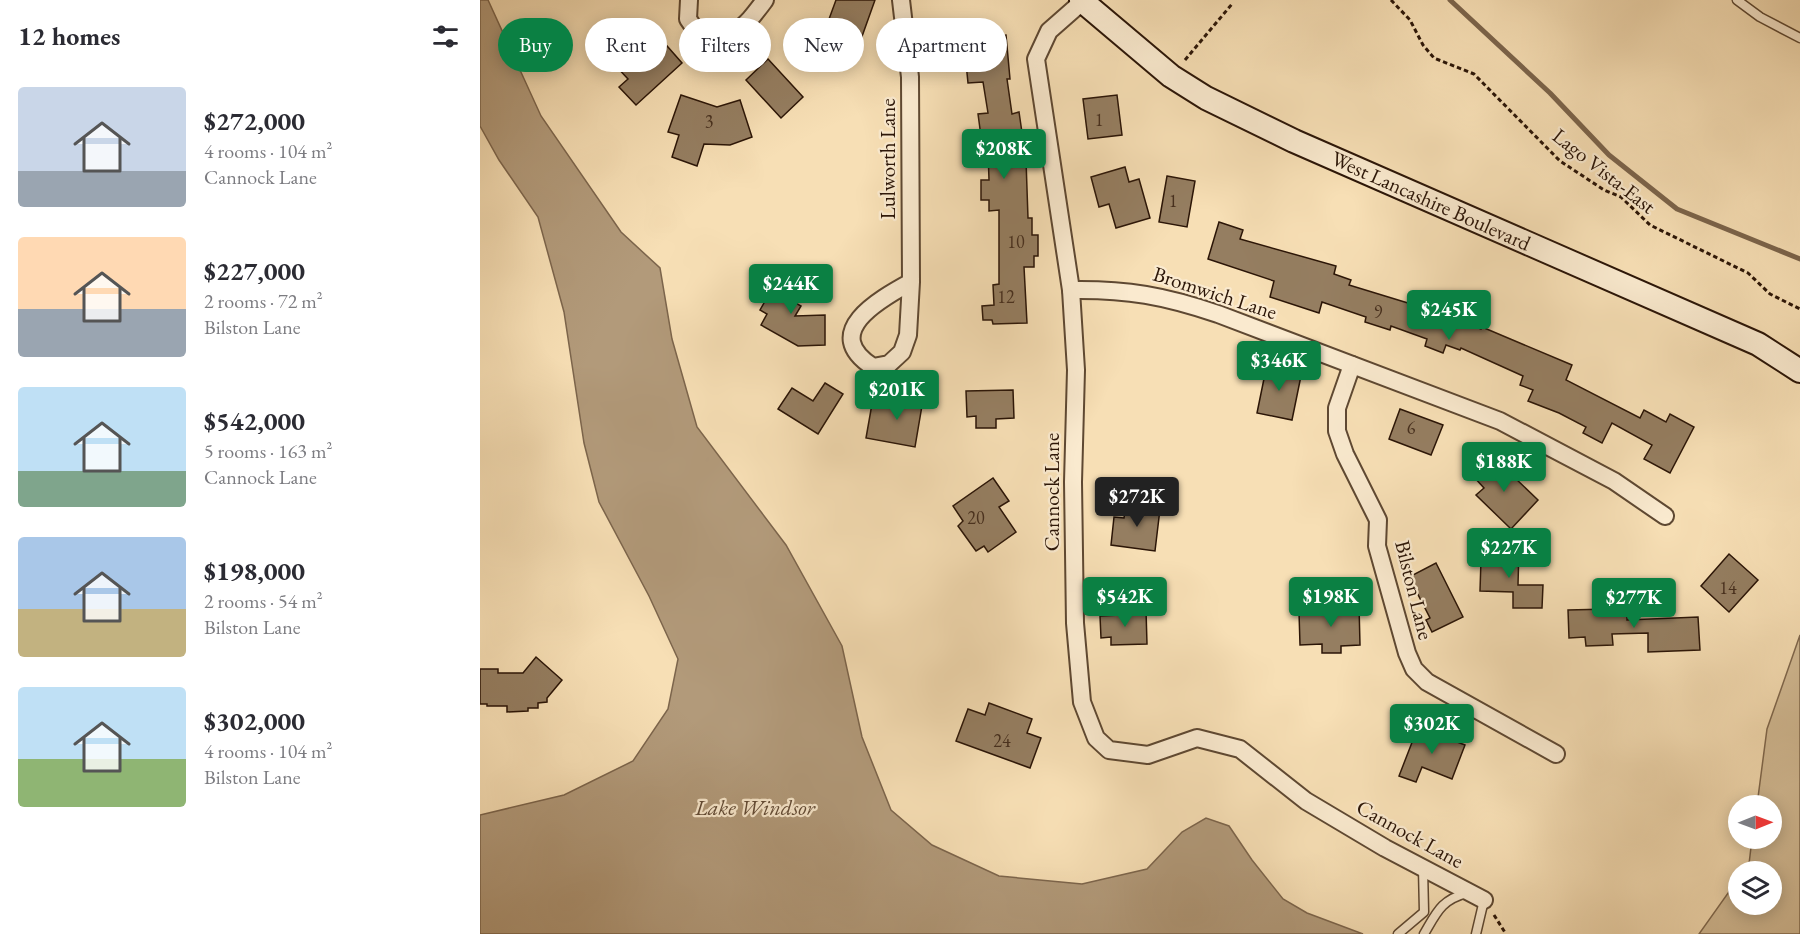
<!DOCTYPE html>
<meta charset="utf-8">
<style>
:root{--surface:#fff;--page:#f7f7f7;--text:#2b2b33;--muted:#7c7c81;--accent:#0b8043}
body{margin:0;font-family:"EB Garamond",serif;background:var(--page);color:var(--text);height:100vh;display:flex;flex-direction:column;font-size:22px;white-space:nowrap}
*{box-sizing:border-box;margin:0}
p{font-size:20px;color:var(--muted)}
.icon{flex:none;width:33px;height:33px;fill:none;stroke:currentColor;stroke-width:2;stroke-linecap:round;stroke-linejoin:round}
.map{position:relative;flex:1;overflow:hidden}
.side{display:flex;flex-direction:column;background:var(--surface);width:480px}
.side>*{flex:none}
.hud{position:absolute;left:18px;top:18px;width:570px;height:54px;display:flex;gap:12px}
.needle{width:39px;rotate:89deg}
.buttons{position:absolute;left:1248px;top:795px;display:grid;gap:12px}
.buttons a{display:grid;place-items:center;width:54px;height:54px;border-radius:50%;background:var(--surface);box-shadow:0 3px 15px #0003;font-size:30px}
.price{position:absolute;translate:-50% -51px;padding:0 14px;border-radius:6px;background:var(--accent);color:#fff;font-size:20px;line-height:39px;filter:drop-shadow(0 2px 3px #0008)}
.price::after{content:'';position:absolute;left:50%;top:36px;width:18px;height:14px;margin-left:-9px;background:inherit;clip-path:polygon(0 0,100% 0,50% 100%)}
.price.on{background:#222;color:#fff}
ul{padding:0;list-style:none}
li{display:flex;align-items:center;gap:18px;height:150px;padding:0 18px}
li span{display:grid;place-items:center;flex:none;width:168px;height:120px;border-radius:6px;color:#555}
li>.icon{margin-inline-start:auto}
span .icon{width:72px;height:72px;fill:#fffc;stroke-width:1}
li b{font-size:26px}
h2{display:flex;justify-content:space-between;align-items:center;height:72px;padding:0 18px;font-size:26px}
.chip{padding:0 21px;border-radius:27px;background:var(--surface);box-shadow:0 3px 15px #0003;font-size:21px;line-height:54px}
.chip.on{background:var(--accent);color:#fff}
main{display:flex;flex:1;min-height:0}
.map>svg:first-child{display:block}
.green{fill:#d4bd97;stroke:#80694f;stroke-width:1.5}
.water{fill:#b29a7a;stroke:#7c654c;stroke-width:1.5}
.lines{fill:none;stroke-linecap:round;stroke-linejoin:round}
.stream{stroke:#7c654c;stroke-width:5}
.building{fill:#957e61;stroke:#2b1507;stroke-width:1.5}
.service-casing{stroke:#5e4832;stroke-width:11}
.minor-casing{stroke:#5e4832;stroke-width:20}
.secondary-casing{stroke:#2b1507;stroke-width:26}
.path{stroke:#2b1507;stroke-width:3;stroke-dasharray:4.5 3;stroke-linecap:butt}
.service{stroke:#faeacf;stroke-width:8}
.minor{stroke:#faeacf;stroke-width:16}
.secondary{stroke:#faeacf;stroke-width:22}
.labels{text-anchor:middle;stroke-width:4.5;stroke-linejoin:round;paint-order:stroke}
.number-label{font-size:18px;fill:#462f1e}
.street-label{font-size:21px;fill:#2b1507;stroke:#faeacf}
.water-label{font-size:22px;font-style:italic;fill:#614a35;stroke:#faeacf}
</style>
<main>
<section class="side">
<h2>12 homes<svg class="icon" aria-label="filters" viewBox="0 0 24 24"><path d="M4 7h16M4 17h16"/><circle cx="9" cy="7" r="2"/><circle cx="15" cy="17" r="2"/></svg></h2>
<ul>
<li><span style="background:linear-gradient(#c9d6e8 70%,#9aa5b1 0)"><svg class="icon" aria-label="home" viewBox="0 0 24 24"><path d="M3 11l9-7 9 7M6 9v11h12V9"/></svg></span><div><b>$272,000</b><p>4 rooms · 104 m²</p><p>Cannock Lane</p></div></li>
<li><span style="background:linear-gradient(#ffd9b3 60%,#9aa5b1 0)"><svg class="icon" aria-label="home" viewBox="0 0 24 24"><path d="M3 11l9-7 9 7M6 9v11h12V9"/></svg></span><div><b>$227,000</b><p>2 rooms · 72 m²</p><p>Bilston Lane</p></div></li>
<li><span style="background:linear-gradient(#bfe0f5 70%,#7fa58c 0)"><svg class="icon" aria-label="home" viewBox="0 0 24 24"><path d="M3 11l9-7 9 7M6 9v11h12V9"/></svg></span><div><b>$542,000</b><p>5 rooms · 163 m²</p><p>Cannock Lane</p></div></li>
<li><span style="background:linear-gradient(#a9c7e8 60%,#c2b280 0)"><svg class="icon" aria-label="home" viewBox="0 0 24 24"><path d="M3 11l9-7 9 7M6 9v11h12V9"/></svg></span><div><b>$198,000</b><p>2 rooms · 54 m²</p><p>Bilston Lane</p></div></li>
<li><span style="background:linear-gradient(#bfe0f5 60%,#8fb573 0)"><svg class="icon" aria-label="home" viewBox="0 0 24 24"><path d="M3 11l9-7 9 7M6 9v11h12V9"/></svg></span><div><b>$302,000</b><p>4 rooms · 104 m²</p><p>Bilston Lane</p></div></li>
</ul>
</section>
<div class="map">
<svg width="1320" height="934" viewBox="0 0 1320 934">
<rect width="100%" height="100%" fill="#f7dfb5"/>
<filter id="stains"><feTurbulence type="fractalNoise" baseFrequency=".00333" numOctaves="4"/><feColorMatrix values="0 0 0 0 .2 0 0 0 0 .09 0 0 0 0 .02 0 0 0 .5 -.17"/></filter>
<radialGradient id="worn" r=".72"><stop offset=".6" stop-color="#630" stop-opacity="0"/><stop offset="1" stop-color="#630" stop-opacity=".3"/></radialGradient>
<polygon class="green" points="1320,635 1320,934 1219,934 1258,879 1258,904 1292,904 1292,872 1264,871 1269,864 1272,839 1292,838 1292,806 1277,805 1287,729"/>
<polygon class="water" points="0,0 8,0 61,116 141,232 180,268 192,339 217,427 306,545 362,646 382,737 411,810 452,845 519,876 602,884 667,869 702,832 726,818 749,826 772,860 803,899 827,913 883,934 0,934 0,815 84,795 153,761 188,709 198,659 169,596 119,502 104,443 84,312 58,217 19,160 0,126"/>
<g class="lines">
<polyline class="stream" points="970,0 1070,93 1129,155 1197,209 1320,259"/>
</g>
<g class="building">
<polygon points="356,0 395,0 380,42 345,30"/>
<polygon points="173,30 202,63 156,105 139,87 148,79 135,65"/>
<polygon points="526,35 530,79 527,79 532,114 539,112 546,160 548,218 552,218 552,235 558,235 558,256 554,256 554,267 544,267 547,323 513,324 512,320 503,320 502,306 514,305 513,285 519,284 519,210 509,211 509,200 501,200 501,180 509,180 508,150 503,151 498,114 508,113 503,82 488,83 485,53 498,52 497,38"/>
<polygon points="288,59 323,97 301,118 266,80"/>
<polygon points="201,95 237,107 260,100 272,137 250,145 224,144 217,166 192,157 199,135 188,132"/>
<polygon points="637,95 642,135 608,139 603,99"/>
<polygon points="645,167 649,182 659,179 670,218 636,228 629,204 619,207 611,177"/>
<polygon points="687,176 715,181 707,227 679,222"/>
<polygon points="739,222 763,230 760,239 856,266 854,274 871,280 869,285 941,307 1001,329 1002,327 1092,365 1086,380 1160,418 1164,410 1186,422 1190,414 1214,427 1190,473 1164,459 1172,445 1132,423 1122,443 1103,433 1106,427 1079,413 1048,401 1053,390 1040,385 1043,376 981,348 980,350 966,345 963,353 945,346 947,339 911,326 910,330 885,322 886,317 842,302 839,313 790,297 794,281 728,259"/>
<polygon points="296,266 315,277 305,297 321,306 315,316 345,315 345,345 318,346 281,325 287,314 280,310 293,287 287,284"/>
<polygon points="787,364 822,371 812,420 777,413"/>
<polygon points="345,383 363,394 338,434 298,409 312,388 333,401"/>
<polygon points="533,390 534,418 516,419 516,428 496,428 496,416 487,417 486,391"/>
<polygon points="421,391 444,394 435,447 386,438 392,404 418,409"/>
<polygon points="920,409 963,425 951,455 909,439"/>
<polygon points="1012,456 1058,500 1031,529 996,495 1004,488 993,476"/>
<polygon points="513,478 529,501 519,507 536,532 508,552 504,546 496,551 478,526 483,521 473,506"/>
<polygon points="646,505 680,509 675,551 631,545 634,517 644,518"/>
<polygon points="1015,546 1039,547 1038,585 1063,585 1062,608 1033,608 1033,592 1000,591 1001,560 1015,560"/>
<polygon points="1249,554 1278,580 1249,612 1221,586"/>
<polygon points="956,563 983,617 952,632 946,620 950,618 929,577"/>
<polygon points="1147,600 1147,620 1218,617 1220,650 1168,652 1168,633 1132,634 1133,645 1106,646 1105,637 1089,638 1088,610 1130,609 1130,601"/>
<polygon points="856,605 879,605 880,645 861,646 861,653 842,653 842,644 820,645 819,612 856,611"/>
<polygon points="666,610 667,644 631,645 631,637 621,638 620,616 640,615 640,611"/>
<polygon points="56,657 82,680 67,698 67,702 58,703 58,708 48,708 48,711 27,712 27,706 7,706 7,704 0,704 0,669 18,669 18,673 43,673"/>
<polygon points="509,703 552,719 547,733 561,738 550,768 476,741 488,709 505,715"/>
<polygon points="938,727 985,745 972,779 942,767 936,782 919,776"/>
</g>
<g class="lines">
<g class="service-casing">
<g id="service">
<polyline points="1257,0 1280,17 1320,38"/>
<polyline points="918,934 944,912 943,868"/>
<path d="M944 934C957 912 961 900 987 893"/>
<polyline points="996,934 1004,900"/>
</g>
</g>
<g class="minor-casing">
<g id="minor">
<path d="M209 0 208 19 217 32C255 41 264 28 285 0"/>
<path d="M421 0 430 77 431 282 428 335 422 352 409 364 393 367C340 333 398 300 431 282"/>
<polyline points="602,2 569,31 556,59 591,290 596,370 593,482 595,623 602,702 616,738 629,750 668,755 717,738 760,749 826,801 905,848 1004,900"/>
<path d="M591 290C647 289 685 296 738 314L1020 421 1134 481 1185 516"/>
<polyline points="872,365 857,408 857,431 865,454 898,520 897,546 927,653 934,669 947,682 1076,754"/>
</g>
</g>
<g class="secondary-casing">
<polyline id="secondary" points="601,0 691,76 726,98 814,141 1278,344 1320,371"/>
</g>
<g class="path">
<polyline points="911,0 930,20 943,45 954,58 994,74 1080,161 1124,190 1141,197 1170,225 1268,273 1290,294 1320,309"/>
<polyline points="705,60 752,4"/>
<polyline points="1014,915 1026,934"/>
</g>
<use href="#service" class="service"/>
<use href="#minor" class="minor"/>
<use href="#secondary" class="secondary"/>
</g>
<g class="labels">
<g class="number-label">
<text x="619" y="126">1</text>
<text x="229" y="128">3</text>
<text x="693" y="207">1</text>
<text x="536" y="248">10</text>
<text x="526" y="303">12</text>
<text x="898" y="318">9</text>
<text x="931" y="434">6</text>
<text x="496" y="524">20</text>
<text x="1248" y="594">14</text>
<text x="522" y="747">24</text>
</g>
<g class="street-label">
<text transform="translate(408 159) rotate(-90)" y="7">Lulworth Lane</text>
<text transform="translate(1124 171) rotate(38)" y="7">Lago Vista-East</text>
<text transform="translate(951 201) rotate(24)" y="7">West Lancashire Boulevard</text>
<text transform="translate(735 293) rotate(18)" y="7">Bromwich Lane</text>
<text transform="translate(572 492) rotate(-90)" y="7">Cannock Lane</text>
<text transform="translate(934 590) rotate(76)" y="7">Bilston Lane</text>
<text transform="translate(930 834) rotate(29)" y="7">Cannock Lane</text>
</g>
<g class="water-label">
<text x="275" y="815">Lake Windsor</text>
</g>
</g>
<rect width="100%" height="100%" filter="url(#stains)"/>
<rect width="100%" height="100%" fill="url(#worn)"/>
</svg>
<div class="buttons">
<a><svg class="needle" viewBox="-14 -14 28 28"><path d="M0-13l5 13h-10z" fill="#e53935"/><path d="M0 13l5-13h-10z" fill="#7c7c81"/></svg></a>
<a><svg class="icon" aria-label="layers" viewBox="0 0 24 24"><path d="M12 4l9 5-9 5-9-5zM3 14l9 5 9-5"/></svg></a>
</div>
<b class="price" style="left:524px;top:180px">$208K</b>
<b class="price" style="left:311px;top:315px">$244K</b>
<b class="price" style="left:969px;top:341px">$245K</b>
<b class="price" style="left:799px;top:392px">$346K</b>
<b class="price" style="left:417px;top:421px">$201K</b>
<b class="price" style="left:1024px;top:493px">$188K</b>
<b class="price on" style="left:657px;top:528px">$272K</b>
<b class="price" style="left:1029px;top:579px">$227K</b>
<b class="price" style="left:645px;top:628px">$542K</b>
<b class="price" style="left:851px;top:628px">$198K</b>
<b class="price" style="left:1154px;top:629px">$277K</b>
<b class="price" style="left:952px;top:755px">$302K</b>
<div class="hud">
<a class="chip on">Buy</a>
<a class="chip">Rent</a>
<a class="chip">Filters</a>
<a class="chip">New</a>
<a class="chip">Apartment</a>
</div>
</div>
</main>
